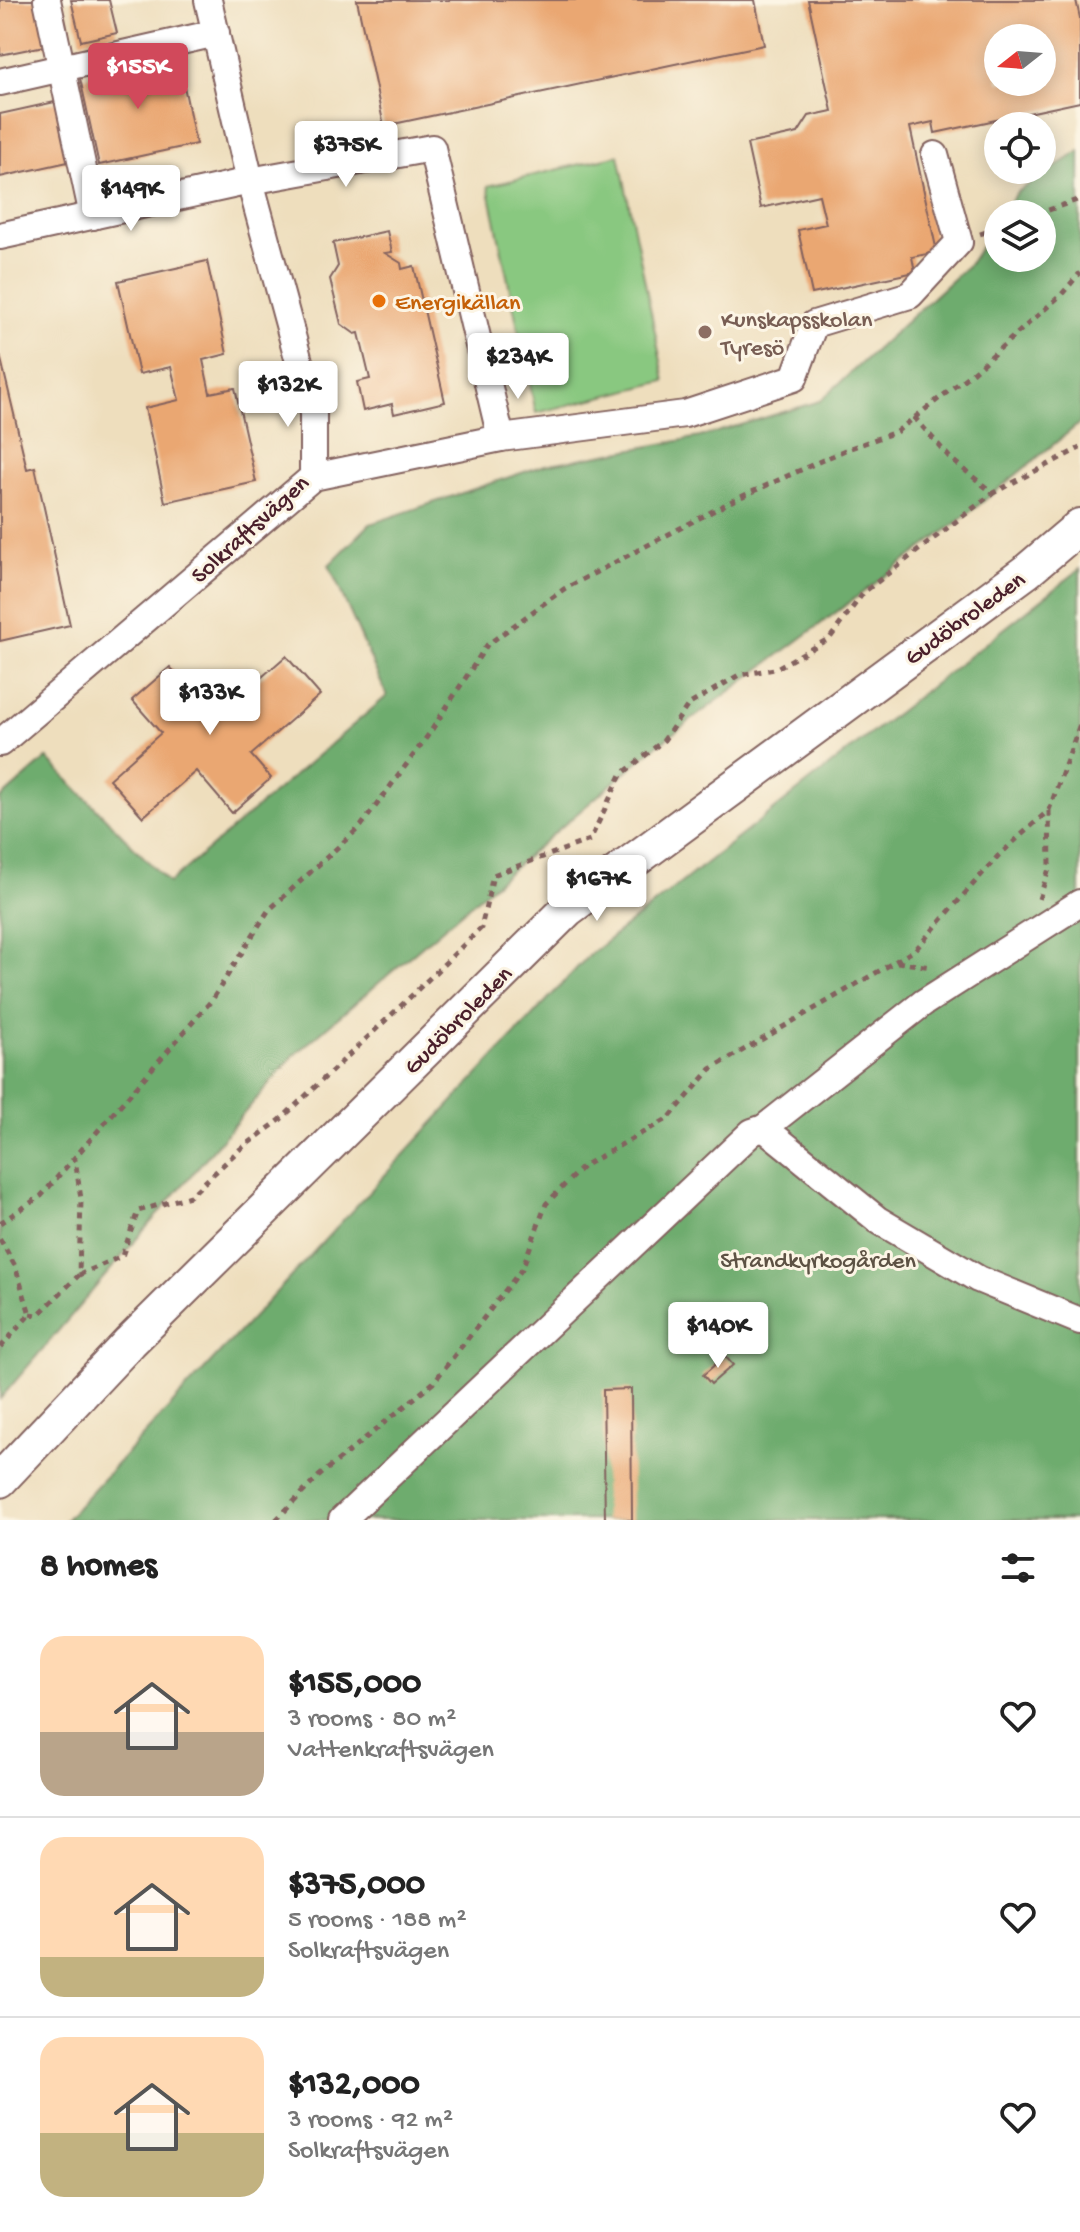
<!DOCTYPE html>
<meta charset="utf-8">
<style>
:root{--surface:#fff;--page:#f6f6f6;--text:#222;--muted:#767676;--line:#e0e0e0;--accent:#d1495b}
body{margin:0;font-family:"Gochi Hand",sans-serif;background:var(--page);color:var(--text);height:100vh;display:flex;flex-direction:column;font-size:30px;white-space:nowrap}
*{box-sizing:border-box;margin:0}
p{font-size:26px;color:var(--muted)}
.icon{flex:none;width:44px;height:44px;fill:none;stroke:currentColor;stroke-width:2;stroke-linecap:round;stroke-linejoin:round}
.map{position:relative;height:1520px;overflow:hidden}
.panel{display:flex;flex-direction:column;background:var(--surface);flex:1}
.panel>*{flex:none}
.needle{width:52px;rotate:253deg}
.tools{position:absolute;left:984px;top:24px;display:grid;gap:16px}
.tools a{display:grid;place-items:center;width:72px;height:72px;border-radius:50%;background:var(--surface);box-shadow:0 4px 20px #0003;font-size:40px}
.price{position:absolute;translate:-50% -68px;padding:0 18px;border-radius:8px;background:#fff;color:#222;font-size:26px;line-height:52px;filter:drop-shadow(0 2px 4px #0008)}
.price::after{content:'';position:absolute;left:50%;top:48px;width:24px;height:18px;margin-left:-12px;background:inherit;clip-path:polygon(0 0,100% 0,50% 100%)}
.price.current{background:var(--accent);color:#fff}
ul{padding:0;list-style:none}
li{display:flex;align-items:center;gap:24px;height:200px;padding:0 40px}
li+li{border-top:2px solid var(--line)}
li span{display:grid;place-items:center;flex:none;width:224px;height:160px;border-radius:24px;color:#555}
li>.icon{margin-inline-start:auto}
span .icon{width:96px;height:96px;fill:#fffc;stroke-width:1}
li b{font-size:34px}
h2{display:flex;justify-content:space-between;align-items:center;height:96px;padding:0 40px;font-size:34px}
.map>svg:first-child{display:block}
.green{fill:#89c880;stroke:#6a7456;stroke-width:2}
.forest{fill:#6eac6e;stroke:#5c664c;stroke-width:2}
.building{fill:#eaa772;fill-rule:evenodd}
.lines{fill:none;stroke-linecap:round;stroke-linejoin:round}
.minor-casing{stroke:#83625e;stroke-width:30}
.major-casing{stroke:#83625e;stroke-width:38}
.path{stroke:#83625e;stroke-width:5;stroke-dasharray:6 6;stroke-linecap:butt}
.minor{stroke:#fff;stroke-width:26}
.major{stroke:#fff;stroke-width:34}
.food-dot{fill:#e8710a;stroke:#fcf5e5;stroke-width:3}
.education-dot{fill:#8d6e63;stroke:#fcf5e5;stroke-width:3}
.labels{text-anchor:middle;stroke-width:6;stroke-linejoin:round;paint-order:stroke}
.food-label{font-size:24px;fill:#c56008;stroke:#fcf5e5;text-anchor:start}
.education-label{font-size:24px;fill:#785e54;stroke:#fcf5e5;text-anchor:start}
.street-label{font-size:24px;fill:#4a1f2b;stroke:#fcf5e5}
.park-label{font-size:24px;fill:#5d5244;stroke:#fcf5e5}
</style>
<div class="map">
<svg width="1080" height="1520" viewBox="0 0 1080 1520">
<rect width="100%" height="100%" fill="#fcf5e5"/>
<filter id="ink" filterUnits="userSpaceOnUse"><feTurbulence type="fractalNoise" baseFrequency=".0125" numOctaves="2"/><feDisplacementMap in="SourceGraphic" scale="16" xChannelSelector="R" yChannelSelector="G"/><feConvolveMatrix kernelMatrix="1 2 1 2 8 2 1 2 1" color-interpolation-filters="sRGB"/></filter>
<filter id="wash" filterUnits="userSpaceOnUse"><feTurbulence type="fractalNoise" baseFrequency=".006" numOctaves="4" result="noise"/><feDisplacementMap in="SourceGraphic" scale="32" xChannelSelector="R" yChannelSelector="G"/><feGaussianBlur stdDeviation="1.8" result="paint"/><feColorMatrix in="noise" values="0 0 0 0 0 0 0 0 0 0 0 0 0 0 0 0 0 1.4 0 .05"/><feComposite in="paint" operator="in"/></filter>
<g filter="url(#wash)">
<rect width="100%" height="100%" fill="#eedebd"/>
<polygon class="green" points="619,155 665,381 536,413 488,186"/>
<g class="forest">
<polygon points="1080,151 1080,423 959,521 655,747 292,1057 0,1399 0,799 47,758 169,883 387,696 329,565 370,524 545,465 700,437 820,401 969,264 998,221 998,258 1042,258 1042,214 1002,214 1016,193"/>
<polygon points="1080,569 1080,1520 65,1520 588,956"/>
</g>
<g id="blocks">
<g class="building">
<polygon points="0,0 40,0 49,45 0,55"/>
<polygon points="71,0 109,0 117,33 81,41"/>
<polygon points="357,0 755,0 764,45 384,126"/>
<path d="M808 0H1076L1080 18V102L935 133 933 122 910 127 937 252 912 257 915 272 812 294 798 230 826 224 819 195 761 208 747 144 798 133 809 116 832 111ZM998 38H1042V82H998Z"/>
<polygon points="178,57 196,144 99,165 80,78"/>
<polygon points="64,100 77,160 0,177 0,114"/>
<polygon points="387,231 392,252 385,253 401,263 402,269 414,266 445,402 394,414 392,404 363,411 357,382 370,379 359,333 355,334 341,324 330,279 338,266 333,243"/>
<polygon points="207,261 227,354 203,360 210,393 235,388 256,482 165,502 145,408 179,400 171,367 139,374 118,281"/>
<polygon points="0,355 27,469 35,467 70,625 0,641"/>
<polygon points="286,656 320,695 251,755 271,778 232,813 196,771 143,817 109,779 161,733 132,700 170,667 209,711 218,704 224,710"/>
<polygon points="725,1356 733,1365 711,1384 703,1375"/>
<polygon points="631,1389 632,1520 605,1520 603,1390"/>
</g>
</g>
</g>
<g filter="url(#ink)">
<use href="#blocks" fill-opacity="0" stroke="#83625e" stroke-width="2"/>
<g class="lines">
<g class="minor-casing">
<g id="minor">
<polyline points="47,0 93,216"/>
<polyline points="0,82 216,33"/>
<polyline points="0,236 250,181 432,148 501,438 313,477"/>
<polyline points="501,438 685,414 794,378 814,324 910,295 959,242 935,155"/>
<polyline points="0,743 313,477 313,413 250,181 208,0"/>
<polyline points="764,1128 878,1220 978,1279 1080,1321"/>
<polyline points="342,1520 752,1132 764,1128 923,1003 1080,903"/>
</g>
</g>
<g class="major-casing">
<polyline id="major" points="0,1480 130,1342 568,909 1027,571 1080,526"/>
</g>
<g class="path">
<polyline points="1037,214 1080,199"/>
<polyline points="980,234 998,228"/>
<polyline points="914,417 951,459 993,493 1080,448"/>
<polyline points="1039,899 1050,866 1049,811"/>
<polyline points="897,962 931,967"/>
<polyline points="0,1223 41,1196 212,1000 268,911 361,826 429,734 487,645 564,589 732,501 845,450 896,432 972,373 1061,295 1080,273"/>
<polyline points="0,1239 15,1266 30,1314 0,1348"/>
<polyline points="79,1275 122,1256 138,1211 190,1196 239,1150 280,1120 405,1002 481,928 493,875 590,840 621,775 664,740 688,705 739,675 775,669 830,638 864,592 993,493"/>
<polyline points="30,1314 38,1315 79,1275 81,1199 75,1159"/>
<polyline points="276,1520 319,1476 433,1383 522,1269 546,1204 583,1166 669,1118 711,1069 915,950 998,856 1049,810 1080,724"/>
</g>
<use href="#minor" class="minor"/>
<use href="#major" class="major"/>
</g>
</g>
<circle class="food-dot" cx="379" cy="301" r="8"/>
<circle class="education-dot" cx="705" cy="332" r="8"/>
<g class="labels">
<g class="food-label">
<text x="395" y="309">Energikällan</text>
</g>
<g class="education-label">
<text x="721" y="326">Kunskapsskolan<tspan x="721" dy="28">Tyresö</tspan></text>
</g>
<g class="street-label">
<text transform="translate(249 528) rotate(-42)" y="8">Solkraftsvägen</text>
<text transform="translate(964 617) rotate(-36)" y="8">Gudöbroleden</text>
<text transform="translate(457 1019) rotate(-45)" y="8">Gudöbroleden</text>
</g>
<g class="park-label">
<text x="818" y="1267">Strandkyrkogården</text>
</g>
</g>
</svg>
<div class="tools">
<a><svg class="needle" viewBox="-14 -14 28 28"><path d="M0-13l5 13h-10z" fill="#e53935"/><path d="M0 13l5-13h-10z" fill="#767676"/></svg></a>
<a><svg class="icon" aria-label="locate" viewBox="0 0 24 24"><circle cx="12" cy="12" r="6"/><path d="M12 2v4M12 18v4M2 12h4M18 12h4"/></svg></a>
<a><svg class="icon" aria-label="layers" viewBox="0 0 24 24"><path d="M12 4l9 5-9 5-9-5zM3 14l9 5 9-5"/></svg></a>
</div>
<b class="price current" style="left:138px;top:111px">$155K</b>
<b class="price" style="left:346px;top:189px">$375K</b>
<b class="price" style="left:131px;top:233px">$149K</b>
<b class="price" style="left:518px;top:401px">$234K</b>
<b class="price" style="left:288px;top:429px">$132K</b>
<b class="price" style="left:210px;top:737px">$133K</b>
<b class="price" style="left:597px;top:923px">$167K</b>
<b class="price" style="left:718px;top:1370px">$140K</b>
</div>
<section class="panel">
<h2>8 homes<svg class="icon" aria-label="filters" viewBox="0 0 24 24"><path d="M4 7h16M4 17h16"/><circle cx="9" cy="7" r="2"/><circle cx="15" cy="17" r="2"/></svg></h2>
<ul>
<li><span style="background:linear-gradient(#ffd9b3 60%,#b9a48a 0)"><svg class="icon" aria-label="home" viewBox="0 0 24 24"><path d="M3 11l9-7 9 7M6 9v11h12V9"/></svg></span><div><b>$155,000</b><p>3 rooms · 80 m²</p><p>Vattenkraftsvägen</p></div><svg class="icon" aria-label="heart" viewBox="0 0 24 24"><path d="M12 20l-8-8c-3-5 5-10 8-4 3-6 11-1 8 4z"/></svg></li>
<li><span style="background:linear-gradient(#ffd9b3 75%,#c2b280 0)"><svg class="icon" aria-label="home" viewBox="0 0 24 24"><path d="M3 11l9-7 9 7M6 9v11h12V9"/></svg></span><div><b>$375,000</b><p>5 rooms · 188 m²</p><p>Solkraftsvägen</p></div><svg class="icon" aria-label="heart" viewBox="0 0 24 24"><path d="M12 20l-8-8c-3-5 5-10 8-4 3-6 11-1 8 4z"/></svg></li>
<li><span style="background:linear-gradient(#ffd9b3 60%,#c2b280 0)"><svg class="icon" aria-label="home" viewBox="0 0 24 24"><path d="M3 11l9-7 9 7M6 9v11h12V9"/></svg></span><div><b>$132,000</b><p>3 rooms · 92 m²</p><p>Solkraftsvägen</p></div><svg class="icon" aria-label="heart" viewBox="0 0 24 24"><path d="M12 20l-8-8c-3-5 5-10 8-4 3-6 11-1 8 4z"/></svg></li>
</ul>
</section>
